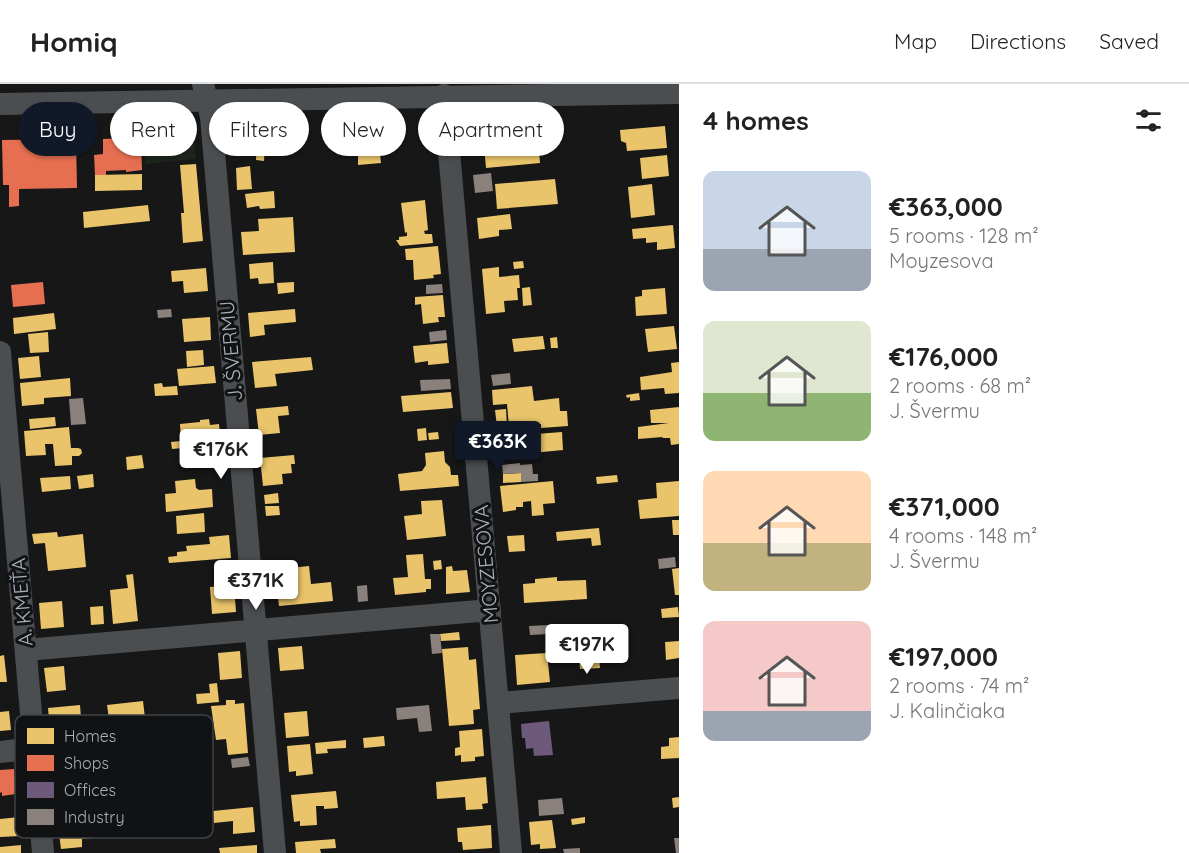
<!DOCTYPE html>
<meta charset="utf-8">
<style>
:root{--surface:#fff;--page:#f2f2f2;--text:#222;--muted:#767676;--line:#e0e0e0;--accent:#111827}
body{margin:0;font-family:Quicksand,sans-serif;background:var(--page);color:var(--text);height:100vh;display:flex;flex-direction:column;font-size:22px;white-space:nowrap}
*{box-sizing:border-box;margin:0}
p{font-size:20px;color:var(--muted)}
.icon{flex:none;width:33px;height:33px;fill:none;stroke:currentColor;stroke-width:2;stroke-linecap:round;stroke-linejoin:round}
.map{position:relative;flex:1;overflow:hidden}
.details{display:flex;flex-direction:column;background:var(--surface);width:510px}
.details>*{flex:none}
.guide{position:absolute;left:18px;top:18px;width:570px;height:54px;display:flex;gap:12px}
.price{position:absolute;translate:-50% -51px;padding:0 14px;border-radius:6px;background:#fff;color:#222;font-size:20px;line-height:39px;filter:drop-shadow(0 2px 3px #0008)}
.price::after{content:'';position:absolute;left:50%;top:36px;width:18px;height:14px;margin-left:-9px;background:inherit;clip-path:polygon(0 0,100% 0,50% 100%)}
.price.current{background:var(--accent);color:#fff}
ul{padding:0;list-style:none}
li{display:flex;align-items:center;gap:18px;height:150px;padding:0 24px}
li span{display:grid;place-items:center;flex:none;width:168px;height:120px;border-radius:12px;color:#555}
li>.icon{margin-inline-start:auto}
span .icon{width:72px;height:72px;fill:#fffc;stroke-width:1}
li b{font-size:26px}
h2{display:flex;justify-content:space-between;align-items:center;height:72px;padding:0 24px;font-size:26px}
.pill{padding:0 21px;border-radius:27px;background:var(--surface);box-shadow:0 2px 4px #0004;font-size:21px;line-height:54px}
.pill.current{background:var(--accent);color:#fff}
header{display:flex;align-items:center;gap:36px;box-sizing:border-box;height:84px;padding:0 30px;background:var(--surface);border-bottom:2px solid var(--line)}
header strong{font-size:28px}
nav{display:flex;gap:33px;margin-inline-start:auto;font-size:21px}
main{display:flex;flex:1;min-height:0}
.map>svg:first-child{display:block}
.green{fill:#1d251d}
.homes{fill:#e9c46a}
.shops{fill:#e76f51}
.offices{fill:#6d597a}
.industry{fill:#8a817c}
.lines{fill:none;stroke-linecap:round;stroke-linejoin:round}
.minor{stroke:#4b4e51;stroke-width:22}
.labels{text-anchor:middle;stroke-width:6;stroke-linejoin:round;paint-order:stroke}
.street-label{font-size:20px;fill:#a8b0b9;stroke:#111214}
.key{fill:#111214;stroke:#3e4146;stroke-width:1.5}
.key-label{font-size:16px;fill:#a8b0b9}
</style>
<header>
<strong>Homiq</strong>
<nav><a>Map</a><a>Directions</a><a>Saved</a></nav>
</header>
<main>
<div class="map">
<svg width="679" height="769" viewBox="0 0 679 769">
<rect width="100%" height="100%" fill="#171718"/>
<polygon class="green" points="192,42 196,75 145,80 144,43"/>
<g class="homes">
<polygon points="665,42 667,64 627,67 626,59 621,57 620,46"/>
<polygon points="538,56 540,79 486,84 484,61"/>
<polygon points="257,58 265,58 264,77 256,76"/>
<polygon points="380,70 381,79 358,81 358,72"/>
<polygon points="667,71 669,92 642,95 640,74"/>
<polygon points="196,80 203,157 183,159 181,129 184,129 180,81"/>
<polygon points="250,82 252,105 237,106 236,84"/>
<polygon points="142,90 142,106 95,107 95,91"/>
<polygon points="555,95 558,120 497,125 495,100"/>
<polygon points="652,100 655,131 631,134 628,103"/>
<polygon points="274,107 275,124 260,125 259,122 247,124 245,110"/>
<polygon points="425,116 428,146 424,147 425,150 432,150 433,159 400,162 396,156 399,156 399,153 407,152 407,148 405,149 401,119"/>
<polygon points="148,121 150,137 84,144 83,128"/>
<polygon points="510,130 512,145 499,146 499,152 479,155 477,134"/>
<polygon points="293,133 295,168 243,171 241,148 259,147 258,135"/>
<polygon points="673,141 675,164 657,166 657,158 646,159 646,154 633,155 632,145"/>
<polygon points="438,162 441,190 433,191 434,194 414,196 413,176 406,176 405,165"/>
<polygon points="523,177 524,184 514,185 513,178"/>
<polygon points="273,178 274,199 259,200 258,194 250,195 249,180"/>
<polygon points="499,183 499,193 519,191 520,204 517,204 518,216 504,217 505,228 486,230 482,185"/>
<polygon points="206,184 208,207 184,209 183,197 172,198 171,187"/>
<polygon points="294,198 294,208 278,210 277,199"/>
<polygon points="530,203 532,221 523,222 522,204"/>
<polygon points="665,204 667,230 636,232 635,213 642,212 642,206"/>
<polygon points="443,211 445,233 438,233 439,238 423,240 421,220 415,221 415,213"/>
<polygon points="295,225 296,238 264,241 265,251 250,253 248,229"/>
<polygon points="54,229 56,245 14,250 13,234"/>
<polygon points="210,233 211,256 184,258 182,235"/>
<polygon points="674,242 677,265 648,268 645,245"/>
<polygon points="48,248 49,268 30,269 28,250"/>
<polygon points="543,252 545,265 514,268 512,255"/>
<polygon points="557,253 558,264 551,264 550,254"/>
<polygon points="447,259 449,279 428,281 428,277 415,279 413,262"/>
<polygon points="203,266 204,281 187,283 186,267"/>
<polygon points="39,272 41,293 20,295 18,274"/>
<polygon points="311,273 313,286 275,290 277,302 255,304 252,278"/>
<polygon points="679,278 679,309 665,310 664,304 641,306 640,293 672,288 671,279"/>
<polygon points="214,282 216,299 179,302 177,285"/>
<polygon points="70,294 71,312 44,314 44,320 22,322 20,299"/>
<polygon points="162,299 163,303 177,302 178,311 155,312 154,300"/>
<polygon points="532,302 534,317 559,314 560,327 567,327 568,342 541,344 541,340 509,343 507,320 493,321 492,306"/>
<polygon points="451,308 453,324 403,328 401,312"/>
<polygon points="639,309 640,316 630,317 630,313 627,314 626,311"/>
<polygon points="288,322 289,331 278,332 280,349 259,351 256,325"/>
<polygon points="679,323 679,360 671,361 670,354 662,354 663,353 638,355 638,343 669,339 651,339 650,326"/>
<polygon points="506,325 507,342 497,343 495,326"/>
<polygon points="55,333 56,342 30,345 29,335"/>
<polygon points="209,335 210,341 219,340 223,377 200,379 199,377 186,378 184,357 182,357 183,364 172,365 171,358 181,357 180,340 200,338 200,336"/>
<polygon points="69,343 71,364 78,364 81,365 82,369 79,372 72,372 72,381 55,382 53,360 45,360 46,371 26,372 24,347"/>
<polygon points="426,344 427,356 418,357 417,345"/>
<polygon points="438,348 439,355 429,356 428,349"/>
<polygon points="562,348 563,366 511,371 509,352"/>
<polygon points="444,367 445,378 450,383 451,391 458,391 459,402 400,407 398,390 422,387 426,381 425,369"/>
<polygon points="142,371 144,384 127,386 126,373"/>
<polygon points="294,371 295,380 291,380 292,389 282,390 283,400 263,402 260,374"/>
<polygon points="521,389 521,398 503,399 503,390"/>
<polygon points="93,390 94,403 79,405 77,392"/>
<polygon points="617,391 618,398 597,400 596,393"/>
<polygon points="70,392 71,405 42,408 40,394"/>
<polygon points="195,395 196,404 199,406 212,405 213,423 166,428 165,410 176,409 175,397"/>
<polygon points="553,397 555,419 543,420 544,431 532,432 531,417 523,418 523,423 516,423 516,426 503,428 500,402"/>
<polygon points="679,397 679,432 640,435 638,416 657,414 656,399"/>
<polygon points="278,409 279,419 265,420 264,411"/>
<polygon points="442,416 446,452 407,456 404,432 422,430 421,417"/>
<polygon points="265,422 279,422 280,431 266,432"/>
<polygon points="204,429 205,448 177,450 176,432"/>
<polygon points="672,436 679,436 679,451 673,451"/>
<polygon points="599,444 601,461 592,462 591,454 557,457 556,448"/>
<polygon points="57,448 58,453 83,450 86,483 48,487 45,459 34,460 32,450"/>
<polygon points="229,451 231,474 169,479 168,473 177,472 177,468 187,467 186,462 210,460 209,453"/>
<polygon points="524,451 525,467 509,468 507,452"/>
<polygon points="423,470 425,495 431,495 431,505 426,505 426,508 395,511 393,494 408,493 406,471"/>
<polygon points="441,476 442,485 434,486 433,477"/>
<polygon points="309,482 311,500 331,498 333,517 279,522 277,505 291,504 290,484"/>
<polygon points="452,482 453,487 467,486 470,508 446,510 446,483"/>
<polygon points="679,484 679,511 675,511 672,485"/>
<polygon points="133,490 138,537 113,540 110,506 128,504 126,491"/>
<polygon points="557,493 557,497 586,496 587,515 524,519 523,500 535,499 535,495"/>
<polygon points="234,501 236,528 212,530 210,503"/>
<polygon points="62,517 64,543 41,545 39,519"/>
<polygon points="103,522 104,540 91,541 90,523"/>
<polygon points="678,523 679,533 662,534 661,525"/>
<polygon points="459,548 460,556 441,557 440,550"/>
<polygon points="679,557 679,574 666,576 665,558"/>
<polygon points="603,558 604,572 599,572 600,584 580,585 578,560"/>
<polygon points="302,562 304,585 280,587 278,564"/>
<polygon points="468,563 469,576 476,575 480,625 473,626 474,640 449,642 442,565"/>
<polygon points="240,567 242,594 220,596 218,569"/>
<polygon points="547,569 550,598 517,601 515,571"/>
<polygon points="4,571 7,598 0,598 0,572"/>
<polygon points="64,582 66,606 47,608 44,584"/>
<polygon points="217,599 219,618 197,620 196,610 210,609 209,600"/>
<polygon points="226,616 235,616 235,620 244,619 248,669 228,671 226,655 216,656 211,622 226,621"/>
<polygon points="143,617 147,651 102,656 100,636 109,635 107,621"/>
<polygon points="80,621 81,634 63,635 64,644 50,646 48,624"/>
<polygon points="9,627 11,646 0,647 0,628"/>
<polygon points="307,627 309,652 286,654 284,629"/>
<polygon points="482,645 484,672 475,673 475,677 461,678 461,671 455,672 455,664 460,663 459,647"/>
<polygon points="384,652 385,662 364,664 363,654"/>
<polygon points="679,653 679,674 661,675 661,663 669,662 669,654"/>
<polygon points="346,656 346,664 327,665 328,669 316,670 315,659"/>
<polygon points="310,660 313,690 296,692 296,687 289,688 287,662"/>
<polygon points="486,693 488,719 482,720 483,725 466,726 465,713 437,715 436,698"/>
<polygon points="336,707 338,724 324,725 324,722 316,722 317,741 300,742 300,737 294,738 291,711"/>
<polygon points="679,713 679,723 673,724 672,714"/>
<polygon points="253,723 255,748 233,750 233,737 214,739 213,727"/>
<polygon points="19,733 20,752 0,753 0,735"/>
<polygon points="585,733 585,739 572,741 571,735"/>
<polygon points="110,736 112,750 103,751 103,753 82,755 82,763 61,765 58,741"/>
<polygon points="552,736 556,764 540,765 540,760 531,761 529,738"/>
<polygon points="491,741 492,764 463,766 462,758 458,758 457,744"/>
<polygon points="335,755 336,764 320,765 321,769 296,769 295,758"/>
<polygon points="21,761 21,769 0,769 0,763"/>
<polygon points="257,761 257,769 220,769 219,764"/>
</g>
<g class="shops">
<polygon points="122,45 128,45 128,54 141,54 142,86 126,88 126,86 106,87 106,91 95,91 94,71 103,70 103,55 122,54"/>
<polygon points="76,55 77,104 19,105 19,122 9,123 9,101 3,101 2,56"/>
<polygon points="43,198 45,220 13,223 11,201"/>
<polygon points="14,685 16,710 2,712 2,708 0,709 0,686"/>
</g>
<polygon class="offices" points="549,637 553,671 534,672 533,664 526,665 525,654 522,654 521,640"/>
<g class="industry">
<polygon points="491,89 493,107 475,109 473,91"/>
<polygon points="442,200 443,209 426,210 426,201"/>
<polygon points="171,225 172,233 158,234 157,226"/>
<polygon points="446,246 447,256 430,258 429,248"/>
<polygon points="510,289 511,300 493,302 491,291"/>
<polygon points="450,295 451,305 421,307 420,296"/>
<polygon points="83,314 86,340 71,341 69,315"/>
<polygon points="520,379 520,381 532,380 533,390 538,390 538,397 521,398 521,389 503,390 502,381"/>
<polygon points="675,473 676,483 659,485 658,475"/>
<polygon points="367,501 368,517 358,518 357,502"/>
<polygon points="549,541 549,550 530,551 529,542"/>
<polygon points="430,550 440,550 442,569 432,570"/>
<polygon points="429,621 432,647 419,648 417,634 397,636 396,624"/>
<polygon points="248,673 250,682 232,684 231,675"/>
<polygon points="562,714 564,730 539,732 538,716"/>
<polygon points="674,754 679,754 679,769 676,769"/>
<polygon points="580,764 580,769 564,769 563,765"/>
</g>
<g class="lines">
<g class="minor">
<polyline points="203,0 211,33 275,769"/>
<polyline points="444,11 511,769"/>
<polyline points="0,20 679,9"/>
<polyline points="0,268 43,769"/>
<polyline points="26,566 490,526"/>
<polyline points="498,619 679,604"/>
<polyline points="0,668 34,664"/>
</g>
</g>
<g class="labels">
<g class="street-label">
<text transform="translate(231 267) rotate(-95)" y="7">J. ŠVERMU</text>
<text transform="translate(486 480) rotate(-95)" y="7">MOYZESOVA</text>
<text transform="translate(22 518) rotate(-95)" y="7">A. KMEŤA</text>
</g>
</g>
<rect x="15" y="631" width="198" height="123" rx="9" class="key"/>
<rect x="27" y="644" width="27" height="16" fill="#e9c46a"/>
<rect x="27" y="671" width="27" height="16" fill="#e76f51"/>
<rect x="27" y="698" width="27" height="16" fill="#6d597a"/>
<rect x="27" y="725" width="27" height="16" fill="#8a817c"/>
<g class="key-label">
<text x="64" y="658">Homes</text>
<text x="64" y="685">Shops</text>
<text x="64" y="712">Offices</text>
<text x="64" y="739">Industry</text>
</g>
</svg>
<b class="price current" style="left:498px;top:388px">€363K</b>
<b class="price" style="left:221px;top:396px">€176K</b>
<b class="price" style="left:256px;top:527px">€371K</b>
<b class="price" style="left:587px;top:591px">€197K</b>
<div class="guide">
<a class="pill current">Buy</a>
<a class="pill">Rent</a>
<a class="pill">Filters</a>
<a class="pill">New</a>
<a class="pill">Apartment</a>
</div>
</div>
<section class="details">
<h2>4 homes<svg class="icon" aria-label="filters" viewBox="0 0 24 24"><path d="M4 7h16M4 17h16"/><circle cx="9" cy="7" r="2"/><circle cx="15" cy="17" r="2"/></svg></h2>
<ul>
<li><span style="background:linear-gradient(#c9d6e8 65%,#9aa5b1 0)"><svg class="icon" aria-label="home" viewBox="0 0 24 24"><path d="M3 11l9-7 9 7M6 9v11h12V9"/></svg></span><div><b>€363,000</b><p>5 rooms · 128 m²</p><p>Moyzesova</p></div></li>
<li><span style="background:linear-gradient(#dfe7d0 60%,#8fb573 0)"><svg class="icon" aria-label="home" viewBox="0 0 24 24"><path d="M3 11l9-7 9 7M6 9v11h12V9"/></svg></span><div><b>€176,000</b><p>2 rooms · 68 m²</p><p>J. Švermu</p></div></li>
<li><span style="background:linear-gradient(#ffd9b3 60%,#c2b280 0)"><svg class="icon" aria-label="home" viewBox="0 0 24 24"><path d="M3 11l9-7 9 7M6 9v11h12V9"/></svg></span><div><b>€371,000</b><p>4 rooms · 148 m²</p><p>J. Švermu</p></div></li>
<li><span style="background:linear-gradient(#f6c9c9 75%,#9aa5b1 0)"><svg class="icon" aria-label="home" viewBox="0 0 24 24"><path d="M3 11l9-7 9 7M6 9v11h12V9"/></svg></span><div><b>€197,000</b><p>2 rooms · 74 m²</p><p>J. Kalinčiaka</p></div></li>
</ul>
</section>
</main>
